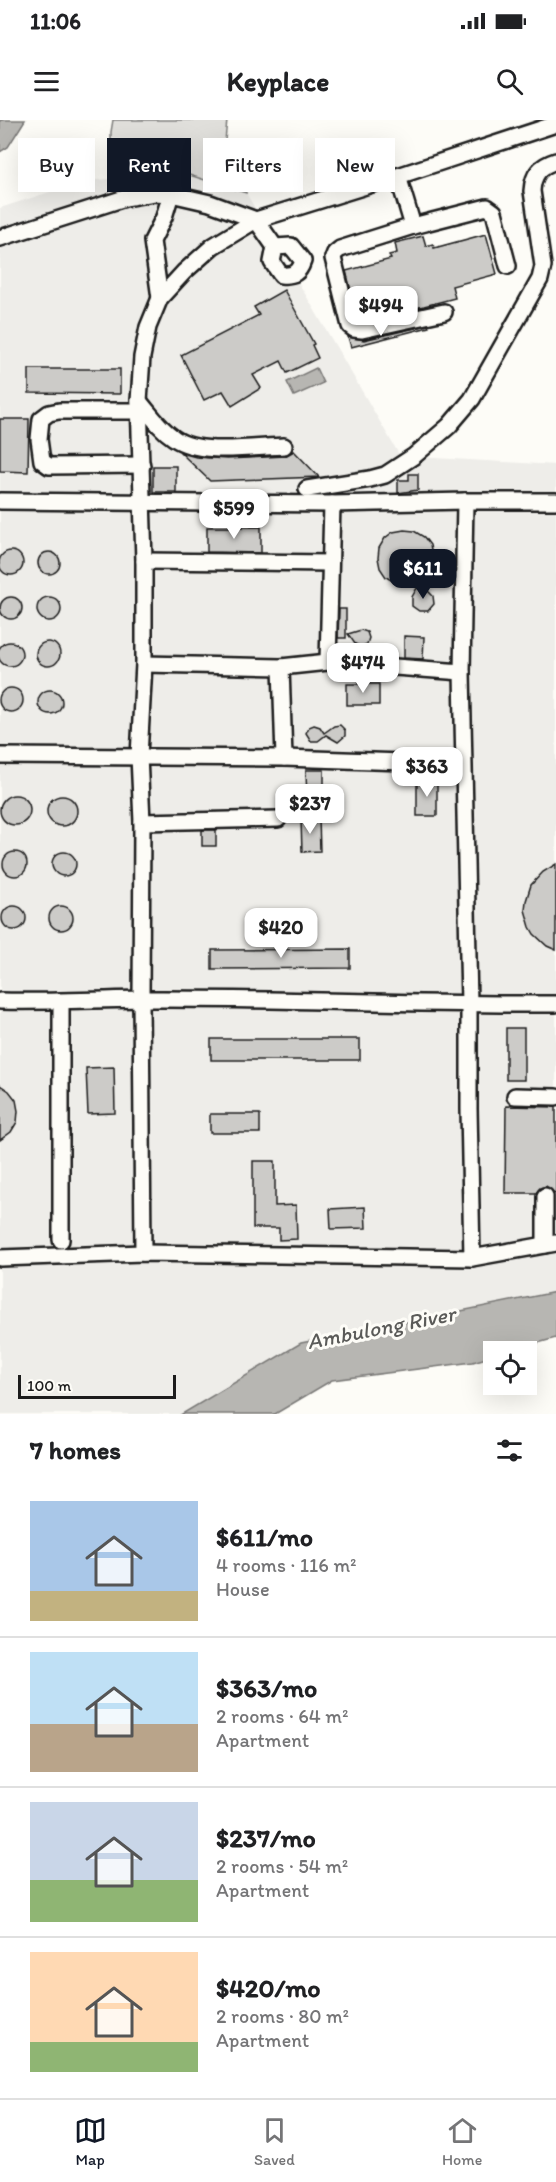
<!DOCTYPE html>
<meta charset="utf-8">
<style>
:root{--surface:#fff;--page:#f6f6f6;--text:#202124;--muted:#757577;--line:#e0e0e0;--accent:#111827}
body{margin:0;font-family:Itim,sans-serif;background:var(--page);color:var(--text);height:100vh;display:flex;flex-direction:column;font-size:22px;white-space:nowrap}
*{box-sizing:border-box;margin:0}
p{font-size:20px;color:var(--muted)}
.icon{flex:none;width:33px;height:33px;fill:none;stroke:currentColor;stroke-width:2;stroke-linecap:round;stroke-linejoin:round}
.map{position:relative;height:1294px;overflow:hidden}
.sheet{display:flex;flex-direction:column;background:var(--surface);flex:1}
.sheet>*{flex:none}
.banner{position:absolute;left:18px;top:18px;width:520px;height:54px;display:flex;gap:12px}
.controls{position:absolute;left:483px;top:1221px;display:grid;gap:12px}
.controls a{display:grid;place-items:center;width:54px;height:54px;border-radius:0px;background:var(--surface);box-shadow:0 6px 24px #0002;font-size:30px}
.scale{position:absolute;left:18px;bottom:15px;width:158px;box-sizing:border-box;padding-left:6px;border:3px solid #1c1c1c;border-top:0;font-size:16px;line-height:21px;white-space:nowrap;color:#1c1c1c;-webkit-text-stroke:4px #fdfcf7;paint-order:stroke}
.price{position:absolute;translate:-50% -51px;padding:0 14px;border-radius:12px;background:#fff;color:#222;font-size:20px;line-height:39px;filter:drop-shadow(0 2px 3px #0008)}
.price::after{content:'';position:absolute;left:50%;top:36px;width:18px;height:14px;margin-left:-9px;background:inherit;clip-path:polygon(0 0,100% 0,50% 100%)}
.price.on{background:var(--accent);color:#fff}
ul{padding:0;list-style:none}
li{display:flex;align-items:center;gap:18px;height:150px;padding:0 30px}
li+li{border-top:2px solid var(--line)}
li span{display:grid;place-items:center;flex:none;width:168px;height:120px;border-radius:0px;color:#555}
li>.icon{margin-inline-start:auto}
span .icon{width:72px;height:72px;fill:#fffc;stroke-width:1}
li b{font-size:26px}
h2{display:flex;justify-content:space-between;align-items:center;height:72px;padding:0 30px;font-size:26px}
.tag{padding:0 21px;border-radius:0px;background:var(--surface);box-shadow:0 6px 24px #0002;font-size:21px;line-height:54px}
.tag.on{background:var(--accent);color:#fff}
.status{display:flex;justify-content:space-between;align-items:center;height:42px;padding:0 30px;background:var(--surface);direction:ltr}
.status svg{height:16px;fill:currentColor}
header{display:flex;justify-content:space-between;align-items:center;height:78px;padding:0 30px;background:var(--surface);font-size:27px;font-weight:700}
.tab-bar{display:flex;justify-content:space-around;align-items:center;height:84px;border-top:2px solid var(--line);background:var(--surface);font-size:16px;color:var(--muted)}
.tab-bar a{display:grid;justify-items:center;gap:3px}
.tab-bar .on{color:var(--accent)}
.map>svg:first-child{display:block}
.built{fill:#eeede9}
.green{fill:#e0dfdb;stroke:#7e7e7c;stroke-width:1.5}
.water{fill:#b7b6b2;stroke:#797876;stroke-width:1.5}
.building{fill:#cccbc8;stroke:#1c1c1c;stroke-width:1.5}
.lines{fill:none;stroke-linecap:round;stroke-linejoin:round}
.minor-casing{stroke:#1c1c1c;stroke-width:20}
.minor{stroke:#fdfcf7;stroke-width:15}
.labels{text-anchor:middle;stroke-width:6;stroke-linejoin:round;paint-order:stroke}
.water-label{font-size:22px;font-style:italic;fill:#5a5a58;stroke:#fdfcf7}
</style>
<div class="status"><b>11:06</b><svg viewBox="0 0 49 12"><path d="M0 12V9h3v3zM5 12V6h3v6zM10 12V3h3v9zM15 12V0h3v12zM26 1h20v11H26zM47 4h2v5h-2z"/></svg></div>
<header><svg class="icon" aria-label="menu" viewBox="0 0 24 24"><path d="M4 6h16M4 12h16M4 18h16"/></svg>Keyplace<svg class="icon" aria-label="search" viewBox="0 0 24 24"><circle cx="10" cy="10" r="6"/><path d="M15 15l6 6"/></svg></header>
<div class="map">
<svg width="556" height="1294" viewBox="0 0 556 1294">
<rect width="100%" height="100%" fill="#fdfcf7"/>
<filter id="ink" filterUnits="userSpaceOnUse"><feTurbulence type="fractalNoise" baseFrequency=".0167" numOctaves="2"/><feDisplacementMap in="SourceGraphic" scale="12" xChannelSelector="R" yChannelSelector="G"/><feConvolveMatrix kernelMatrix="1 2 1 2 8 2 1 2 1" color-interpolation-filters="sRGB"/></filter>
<g filter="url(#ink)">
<polygon class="built" points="183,53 246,73 400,336 556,345 556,1172 301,1223 182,1294 0,1294 0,88 84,61"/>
<polygon class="green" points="113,0 227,0 223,41 243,55 246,73 183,53 133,57 111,36 111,12"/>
<g class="water">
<polygon points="0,0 25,0 8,27 0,32"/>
<polygon points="316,248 323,263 294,276 287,262"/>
<polygon points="556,1172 556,1218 509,1231 494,1232 493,1236 473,1242 332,1260 275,1294 182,1294 301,1223"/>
</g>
<g class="building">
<polygon points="486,114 497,154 452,166 455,178 424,186 397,192 394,181 356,191 346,151 391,139 389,135 397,133 395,123 423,116 426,126 433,124 434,128"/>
<polygon points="284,170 314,224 312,225 318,238 287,253 281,241 253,255 261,268 232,286 223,271 204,280 181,235 259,195 254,187"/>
<polygon points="428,205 429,207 351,227 348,217 364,220"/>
<polygon points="29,249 120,249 120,274 29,273"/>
<polygon points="0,299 29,299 28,352 0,351"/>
<polygon points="294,331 319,357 210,361 181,333 196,337 227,339 285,336"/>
<rect x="153" y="346" width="23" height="26"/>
<polygon points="409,354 418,354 418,370 398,373 398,360 409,360"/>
<polygon points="207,407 261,407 261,433 207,432"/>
<polygon points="404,410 414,411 424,417 430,425 432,436 431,446 425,455 412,465 396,463 386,457 380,448 378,438 379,428 385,418 393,412"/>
<circle cx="11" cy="443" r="12"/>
<circle cx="49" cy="443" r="11"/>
<polygon points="417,468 427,470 433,476 434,484 428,491 419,491 412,486 412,477"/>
<circle cx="11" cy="488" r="11"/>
<circle cx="49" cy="489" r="12"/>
<polygon points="339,489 346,489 346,518 338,518"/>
<polygon points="361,510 367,512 369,518 367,524 361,527 355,524 348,514"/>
<polygon points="404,516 424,517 423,539 404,538"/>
<circle cx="48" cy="534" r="12"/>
<circle cx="10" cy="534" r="12"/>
<rect x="347" y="564" width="32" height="21"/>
<circle cx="11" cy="580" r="12"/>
<circle cx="50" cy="582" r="12"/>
<polygon points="314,605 320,607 324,613 334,606 340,605 345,610 345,616 338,622 326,615 318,621 311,621 306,613 309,607"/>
<polygon points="306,650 324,650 324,681 307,681"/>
<rect x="417" y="660" width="20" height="36"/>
<circle cx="15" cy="690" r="15"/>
<circle cx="62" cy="691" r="15"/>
<polygon points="319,698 320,731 302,732 301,699"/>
<rect x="202" y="710" width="14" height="16"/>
<circle cx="64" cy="744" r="12"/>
<circle cx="15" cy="744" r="12"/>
<polygon points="556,744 556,830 547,826 534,814 530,807 525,790 526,781 531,765 543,752"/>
<circle cx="61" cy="798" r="12"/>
<circle cx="14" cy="798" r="12"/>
<polygon points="350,829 350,848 212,849 212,830"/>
<rect x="506" y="908" width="18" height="52"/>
<rect x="211" y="919" width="149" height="21"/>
<polygon points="114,947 115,993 88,994 86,948"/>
<polygon points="0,965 9,971 16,980 18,991 17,1002 11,1012 0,1020"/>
<polygon points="506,986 556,987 556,1074 546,1066 540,1068 536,1073 505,1073"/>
<rect x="210" y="994" width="50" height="19"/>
<polygon points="253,1041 275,1041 275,1086 296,1085 297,1119 279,1120 279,1108 253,1108"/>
<polygon points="365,1087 366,1108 331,1109 330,1089"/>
</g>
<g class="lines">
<g class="minor-casing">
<g id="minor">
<polyline points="398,56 413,106"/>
<polyline points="0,118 125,78 154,73 171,74 210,83 256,100 275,127"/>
<path d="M291 126 303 141C299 153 294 156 281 155L272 142 275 127Z"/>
<polyline points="160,178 152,121 164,97 171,74"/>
<polyline points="444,192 362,210 354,209 350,206 333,138 335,133 340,129 413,106 487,87 494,92 508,146"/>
<path d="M139 281C150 294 159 308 174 318 199 336 253 327 284 326"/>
<polyline points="139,291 59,291 49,293 41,299 39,319 42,341 49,346 142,345"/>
<path d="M307 369 370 359 385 355 414 336 449 306 472 279 540 159 543 146 532 71C533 54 540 46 556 41"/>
<polyline points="0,381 332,384 465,381 556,381"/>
<polyline points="144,441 330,443"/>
<polyline points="328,542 332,384"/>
<polyline points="144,544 281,547 328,542 462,552"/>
<polyline points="281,547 284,638"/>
<polyline points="0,636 284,638 463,644"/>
<polyline points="142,702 278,699"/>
<path d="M0 881C47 882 94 880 141 879 279 878 418 885 556 884"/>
<polyline points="61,883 61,1120"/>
<polyline points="515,976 556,977"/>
<polyline points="545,1076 545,1125"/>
<polyline points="143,1133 141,879 142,702 139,636 144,544 144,441 139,281 142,237 148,207 160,178 184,152 213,126 256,100 398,56 556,4"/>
<polyline points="0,1138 143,1133 472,1138 469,989 469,884 462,552 465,381"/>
<polyline points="472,1138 556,1123"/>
</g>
</g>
<use href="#minor" class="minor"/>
</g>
</g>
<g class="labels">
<g class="water-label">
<text transform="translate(381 1207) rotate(-11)" y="8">Ambulong River</text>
</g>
</g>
</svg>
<div class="controls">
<a><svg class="icon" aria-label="locate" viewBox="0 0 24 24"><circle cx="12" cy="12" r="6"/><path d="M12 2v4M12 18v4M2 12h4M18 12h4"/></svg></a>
</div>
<div class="scale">100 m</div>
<b class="price" style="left:381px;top:217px">$494</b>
<b class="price" style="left:234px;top:420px">$599</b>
<b class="price on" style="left:423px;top:480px">$611</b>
<b class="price" style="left:363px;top:574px">$474</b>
<b class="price" style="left:427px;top:678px">$363</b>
<b class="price" style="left:310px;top:715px">$237</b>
<b class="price" style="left:281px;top:839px">$420</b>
<div class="banner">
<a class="tag">Buy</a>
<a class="tag on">Rent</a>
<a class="tag">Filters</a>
<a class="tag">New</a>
</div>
</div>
<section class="sheet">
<h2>7 homes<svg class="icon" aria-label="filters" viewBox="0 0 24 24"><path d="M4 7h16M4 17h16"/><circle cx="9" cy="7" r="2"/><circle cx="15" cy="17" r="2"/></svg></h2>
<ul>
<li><span style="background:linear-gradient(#a9c7e8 75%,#c2b280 0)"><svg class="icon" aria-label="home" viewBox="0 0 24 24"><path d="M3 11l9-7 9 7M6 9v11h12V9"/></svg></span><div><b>$611/mo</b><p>4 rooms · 116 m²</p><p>House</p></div></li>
<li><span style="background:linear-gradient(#bfe0f5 60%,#b9a48a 0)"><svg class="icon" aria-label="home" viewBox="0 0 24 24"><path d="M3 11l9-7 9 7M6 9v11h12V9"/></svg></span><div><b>$363/mo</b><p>2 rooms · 64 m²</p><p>Apartment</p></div></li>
<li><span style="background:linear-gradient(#c9d6e8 65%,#8fb573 0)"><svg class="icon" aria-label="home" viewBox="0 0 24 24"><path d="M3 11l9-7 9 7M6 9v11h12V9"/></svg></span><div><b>$237/mo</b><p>2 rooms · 54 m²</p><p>Apartment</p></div></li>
<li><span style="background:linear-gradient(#ffd9b3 75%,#8fb573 0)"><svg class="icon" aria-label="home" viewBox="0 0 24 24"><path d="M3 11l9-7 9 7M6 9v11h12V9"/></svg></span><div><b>$420/mo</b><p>2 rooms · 80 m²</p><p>Apartment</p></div></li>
</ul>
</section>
<nav class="tab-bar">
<a class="on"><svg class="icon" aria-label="map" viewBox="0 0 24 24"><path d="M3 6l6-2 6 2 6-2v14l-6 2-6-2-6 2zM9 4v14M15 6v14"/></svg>Map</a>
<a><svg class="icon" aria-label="saved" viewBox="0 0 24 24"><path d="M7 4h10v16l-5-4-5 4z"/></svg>Saved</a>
<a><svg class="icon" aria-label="home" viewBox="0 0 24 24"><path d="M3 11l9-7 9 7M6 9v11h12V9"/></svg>Home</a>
</nav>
